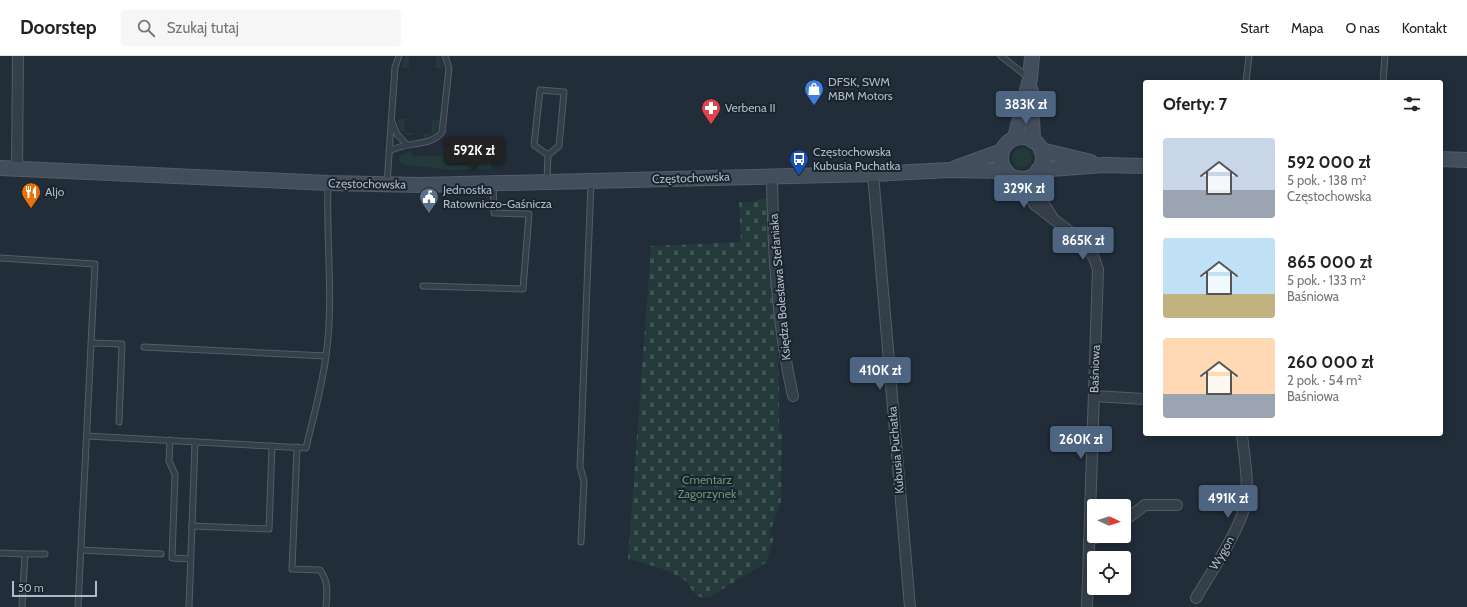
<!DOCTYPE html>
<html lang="pl">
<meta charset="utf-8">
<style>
:root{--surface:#fff;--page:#f6f6f6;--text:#222;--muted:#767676;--line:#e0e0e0;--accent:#4e6581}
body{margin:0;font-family:Cabin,sans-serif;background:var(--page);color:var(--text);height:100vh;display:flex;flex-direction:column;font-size:15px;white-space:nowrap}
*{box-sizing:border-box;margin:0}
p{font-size:13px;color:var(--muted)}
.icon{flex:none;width:22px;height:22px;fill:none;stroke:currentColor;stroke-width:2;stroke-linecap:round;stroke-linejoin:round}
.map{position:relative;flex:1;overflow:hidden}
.side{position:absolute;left:1143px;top:24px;width:300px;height:356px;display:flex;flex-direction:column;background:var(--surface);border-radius:4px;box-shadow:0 2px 10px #0003}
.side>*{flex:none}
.needle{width:26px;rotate:93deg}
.tools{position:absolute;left:1087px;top:443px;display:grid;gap:8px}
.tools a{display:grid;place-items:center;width:44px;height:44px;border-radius:4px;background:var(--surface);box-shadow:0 2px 10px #0003;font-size:20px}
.scale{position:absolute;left:12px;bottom:10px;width:85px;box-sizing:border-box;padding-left:4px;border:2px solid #b0b9c6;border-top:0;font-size:11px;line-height:14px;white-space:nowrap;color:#b0b9c6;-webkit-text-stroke:3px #1a242e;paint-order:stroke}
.price{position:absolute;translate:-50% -34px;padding:0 9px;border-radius:4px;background:var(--accent);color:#fff;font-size:13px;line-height:26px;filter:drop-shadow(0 1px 2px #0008)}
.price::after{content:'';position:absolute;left:50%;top:24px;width:12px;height:9px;margin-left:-6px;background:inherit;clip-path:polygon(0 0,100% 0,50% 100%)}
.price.current{background:#222;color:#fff}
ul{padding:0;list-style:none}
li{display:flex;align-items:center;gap:12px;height:100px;padding:0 20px}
li span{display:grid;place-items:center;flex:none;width:112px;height:80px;border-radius:4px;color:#555}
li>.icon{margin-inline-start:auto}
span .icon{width:48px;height:48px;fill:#fffc;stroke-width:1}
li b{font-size:17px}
h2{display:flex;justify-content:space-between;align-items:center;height:48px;padding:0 20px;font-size:17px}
header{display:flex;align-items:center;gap:24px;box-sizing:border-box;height:56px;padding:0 20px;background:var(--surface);border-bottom:1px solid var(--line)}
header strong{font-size:19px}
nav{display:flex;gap:22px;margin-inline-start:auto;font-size:14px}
.search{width:280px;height:36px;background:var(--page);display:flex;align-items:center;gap:10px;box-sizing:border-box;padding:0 14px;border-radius:4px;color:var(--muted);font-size:15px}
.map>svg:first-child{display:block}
.grass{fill:#23393a}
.cemetery{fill:url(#cemetery-stones)}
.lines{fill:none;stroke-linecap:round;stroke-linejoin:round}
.lane-casing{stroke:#535c67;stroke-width:7}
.street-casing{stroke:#535c67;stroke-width:12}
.secondary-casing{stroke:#535c67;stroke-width:16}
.lane{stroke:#353f49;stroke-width:5}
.street{stroke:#353f49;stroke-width:10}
.secondary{stroke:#434e5c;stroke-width:14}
.labels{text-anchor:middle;stroke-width:4;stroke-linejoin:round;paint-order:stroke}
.poi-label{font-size:12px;fill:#b0b9c6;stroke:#1a242e;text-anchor:start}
.street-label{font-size:12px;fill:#b0b9c6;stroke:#1a242e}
.park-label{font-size:12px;fill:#679670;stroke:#1a242e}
</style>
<header>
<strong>Doorstep</strong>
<div class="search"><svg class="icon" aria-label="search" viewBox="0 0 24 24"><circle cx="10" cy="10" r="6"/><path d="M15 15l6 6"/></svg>Szukaj tutaj</div>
<nav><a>Start</a><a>Mapa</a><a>O nas</a><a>Kontakt</a></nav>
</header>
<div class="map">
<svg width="1467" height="551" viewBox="0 0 1467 551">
<defs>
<pattern id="cemetery-stones" width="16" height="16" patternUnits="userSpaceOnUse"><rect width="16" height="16" fill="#23393a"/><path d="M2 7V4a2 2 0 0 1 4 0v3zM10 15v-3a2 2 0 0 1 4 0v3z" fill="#405455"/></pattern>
</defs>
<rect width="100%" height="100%" fill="#212d39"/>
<g class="grass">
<polygon points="405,0 409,0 409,12 401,11"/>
<polygon points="431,0 440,0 440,1 444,13 435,12 436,1"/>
<polygon points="397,63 405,63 404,77 413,77 412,79 408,80 400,74"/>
<path d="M432 64H440C438 73 434 81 424 81L422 78H431Z"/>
<circle cx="1022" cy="102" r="10"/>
<polygon points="442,92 448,92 444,93 443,101 447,102 446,110 475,109 476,105 492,105 491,111 489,113 453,114 405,109 399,106 400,99 412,95 412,100 441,100"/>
</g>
<path class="cemetery" d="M757 143H768L779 324V371L782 380 781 446 769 479 774 480 767 506 710 541 703 542C690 538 692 529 683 523 667 513 647 508 628 503L651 190 741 186 739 146H757Z"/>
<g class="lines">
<g class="lane-casing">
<g id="lane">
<polyline points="1001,0 1029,22"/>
<polyline points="1246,26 1249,0"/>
<polyline points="1383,26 1385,0"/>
<polyline points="392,66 397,78 406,88"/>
<path d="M389 95C407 85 431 91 442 76L449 12 445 0"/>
<polyline points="547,124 548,99 559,90 564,36 540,34 534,89 548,99"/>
<polyline points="387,128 395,11 399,0"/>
<polyline points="0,202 95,208 78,551"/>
<polyline points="423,230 523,233 529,158 494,157 493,129"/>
<polyline points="92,287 122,288 119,366"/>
<polyline points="144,291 326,300"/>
<path d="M87 380 306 392C313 362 322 331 326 300 334 243 326 186 328 129"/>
<polyline points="170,384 169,405 175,418 172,502 191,503"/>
<polyline points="195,386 192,470 269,473 272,390"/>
<path d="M297 391 292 513 320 514C329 526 327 537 326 551"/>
<polyline points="581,486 584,425 580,411 591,126"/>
<polyline points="81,494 161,498"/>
<polyline points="0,497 25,498"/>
<polyline points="22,551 25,498 45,498"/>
<polyline points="189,551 192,470"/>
</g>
</g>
<g class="street-casing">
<g id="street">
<polyline points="17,113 18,0"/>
<polyline points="873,118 910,551"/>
<polyline points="1035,118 1044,148 1051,159"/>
<path d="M772 121C773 194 777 269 793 340"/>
<polyline points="1021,123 1034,148 1082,185 1094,202 1098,213 1087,551"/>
<polyline points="1094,340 1145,343"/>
<polyline points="1124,465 1145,449 1177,449"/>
<polyline points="1089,484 1101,480"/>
<path d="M1196 542C1210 518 1242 471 1246 445 1249 423 1244 400 1242 378"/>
</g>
</g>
<g class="secondary-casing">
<g id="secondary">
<polyline points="1031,35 1033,85"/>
<circle cx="1022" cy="102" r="21"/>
<polyline points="1015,82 1030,23 1032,0"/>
<polyline points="1041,94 1091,106"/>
<polyline points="1441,103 1467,104"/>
<polyline points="0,112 328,127 421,129 873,118 949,114 1006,115"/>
<polyline points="955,112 1002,95"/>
<polyline points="1038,114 1104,109 1145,110"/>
</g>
</g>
<use href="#lane" class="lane"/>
<use href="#street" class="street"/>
<use href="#secondary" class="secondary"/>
</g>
<defs>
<g id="shop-pin" transform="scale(1)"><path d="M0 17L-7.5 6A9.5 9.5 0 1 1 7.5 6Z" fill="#3f7fe0" stroke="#1a242e"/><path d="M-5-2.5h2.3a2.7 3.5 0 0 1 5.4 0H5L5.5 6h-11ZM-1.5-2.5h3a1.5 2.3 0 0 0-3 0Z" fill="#fff"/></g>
<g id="pharmacy-pin" transform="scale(1)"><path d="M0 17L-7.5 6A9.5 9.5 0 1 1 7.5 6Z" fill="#e0444e" stroke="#1a242e"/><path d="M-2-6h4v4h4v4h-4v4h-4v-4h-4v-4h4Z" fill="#fff"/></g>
<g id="bus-pin" transform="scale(1)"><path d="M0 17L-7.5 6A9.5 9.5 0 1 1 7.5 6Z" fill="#1a4fb4" stroke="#1a242e"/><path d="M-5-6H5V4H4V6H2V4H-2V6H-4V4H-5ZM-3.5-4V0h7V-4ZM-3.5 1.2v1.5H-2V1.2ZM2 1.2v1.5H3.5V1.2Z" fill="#fff"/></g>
<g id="restaurant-pin" transform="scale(1)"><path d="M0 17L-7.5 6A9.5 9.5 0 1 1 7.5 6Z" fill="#e8710a" stroke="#1a242e"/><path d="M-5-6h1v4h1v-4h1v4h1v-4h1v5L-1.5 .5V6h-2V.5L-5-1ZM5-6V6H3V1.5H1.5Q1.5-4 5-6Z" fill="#fff"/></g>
<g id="civic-pin" transform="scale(1)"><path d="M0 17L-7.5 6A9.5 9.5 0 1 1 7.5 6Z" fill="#5c6f8a" stroke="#1a242e"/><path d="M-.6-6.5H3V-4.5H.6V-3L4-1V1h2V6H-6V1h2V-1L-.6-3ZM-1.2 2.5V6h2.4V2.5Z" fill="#fff"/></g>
</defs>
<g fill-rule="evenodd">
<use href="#shop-pin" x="814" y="33"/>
<use href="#pharmacy-pin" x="711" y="52"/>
<use href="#bus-pin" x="799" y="103"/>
<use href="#restaurant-pin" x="31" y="136"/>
<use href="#civic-pin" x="429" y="141"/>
</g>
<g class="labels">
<g class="poi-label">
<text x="828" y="30">DFSK, SWM<tspan x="828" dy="14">MBM Motors</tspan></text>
<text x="725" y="56">Verbena II</text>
<text x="813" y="100">Częstochowska<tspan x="813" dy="14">Kubusia Puchatka</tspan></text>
<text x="443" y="138">Jednostka<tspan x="443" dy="14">Ratowniczo-Gaśnicza</tspan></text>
<text x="45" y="140">Aljo</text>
</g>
<g class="street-label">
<text transform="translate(691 122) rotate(-2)" y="4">Częstochowska</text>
<text transform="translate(367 128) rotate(1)" y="4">Częstochowska</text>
<text transform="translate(780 231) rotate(-95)" y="4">Księdza Bolesława Stefaniaka</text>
<text transform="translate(1095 313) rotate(-88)" y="4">Baśniowa</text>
<text transform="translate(896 394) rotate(-95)" y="4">Kubusia Puchatka</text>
<text transform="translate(1222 497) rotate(-60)" y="4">Wygon</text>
</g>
<g class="park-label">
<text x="707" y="428">Cmentarz<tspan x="707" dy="14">Zagorzynek</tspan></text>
</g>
</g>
</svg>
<div class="tools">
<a><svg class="needle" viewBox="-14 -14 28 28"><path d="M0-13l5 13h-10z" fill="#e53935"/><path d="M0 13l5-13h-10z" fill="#767676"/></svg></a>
<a><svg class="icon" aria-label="locate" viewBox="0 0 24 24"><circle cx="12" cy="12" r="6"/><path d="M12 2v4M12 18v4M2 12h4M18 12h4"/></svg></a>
</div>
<div class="scale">50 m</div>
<b class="price" style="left:1026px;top:69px">383K zł</b>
<b class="price current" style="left:474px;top:115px">592K zł</b>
<b class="price" style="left:1024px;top:153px">329K zł</b>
<b class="price" style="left:1083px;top:205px">865K zł</b>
<b class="price" style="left:880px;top:335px">410K zł</b>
<b class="price" style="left:1081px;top:404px">260K zł</b>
<b class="price" style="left:1228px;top:463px">491K zł</b>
<section class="side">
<h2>Oferty: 7<svg class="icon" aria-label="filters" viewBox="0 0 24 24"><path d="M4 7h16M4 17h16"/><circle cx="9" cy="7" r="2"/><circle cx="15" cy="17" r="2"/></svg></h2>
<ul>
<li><span style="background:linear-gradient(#c9d6e8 65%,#9aa5b1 0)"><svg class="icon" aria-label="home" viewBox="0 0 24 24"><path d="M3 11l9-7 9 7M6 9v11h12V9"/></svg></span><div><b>592 000 zł</b><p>5 pok. · 138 m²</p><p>Częstochowska</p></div></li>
<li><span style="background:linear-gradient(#bfe0f5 70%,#c2b280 0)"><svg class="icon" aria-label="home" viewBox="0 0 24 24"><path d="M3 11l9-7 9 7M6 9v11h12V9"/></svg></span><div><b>865 000 zł</b><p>5 pok. · 133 m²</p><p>Baśniowa</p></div></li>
<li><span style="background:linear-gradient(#ffd9b3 70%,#9aa5b1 0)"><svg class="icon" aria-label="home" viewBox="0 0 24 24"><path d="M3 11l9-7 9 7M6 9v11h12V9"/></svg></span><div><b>260 000 zł</b><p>2 pok. · 54 m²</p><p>Baśniowa</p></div></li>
</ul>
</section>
</div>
